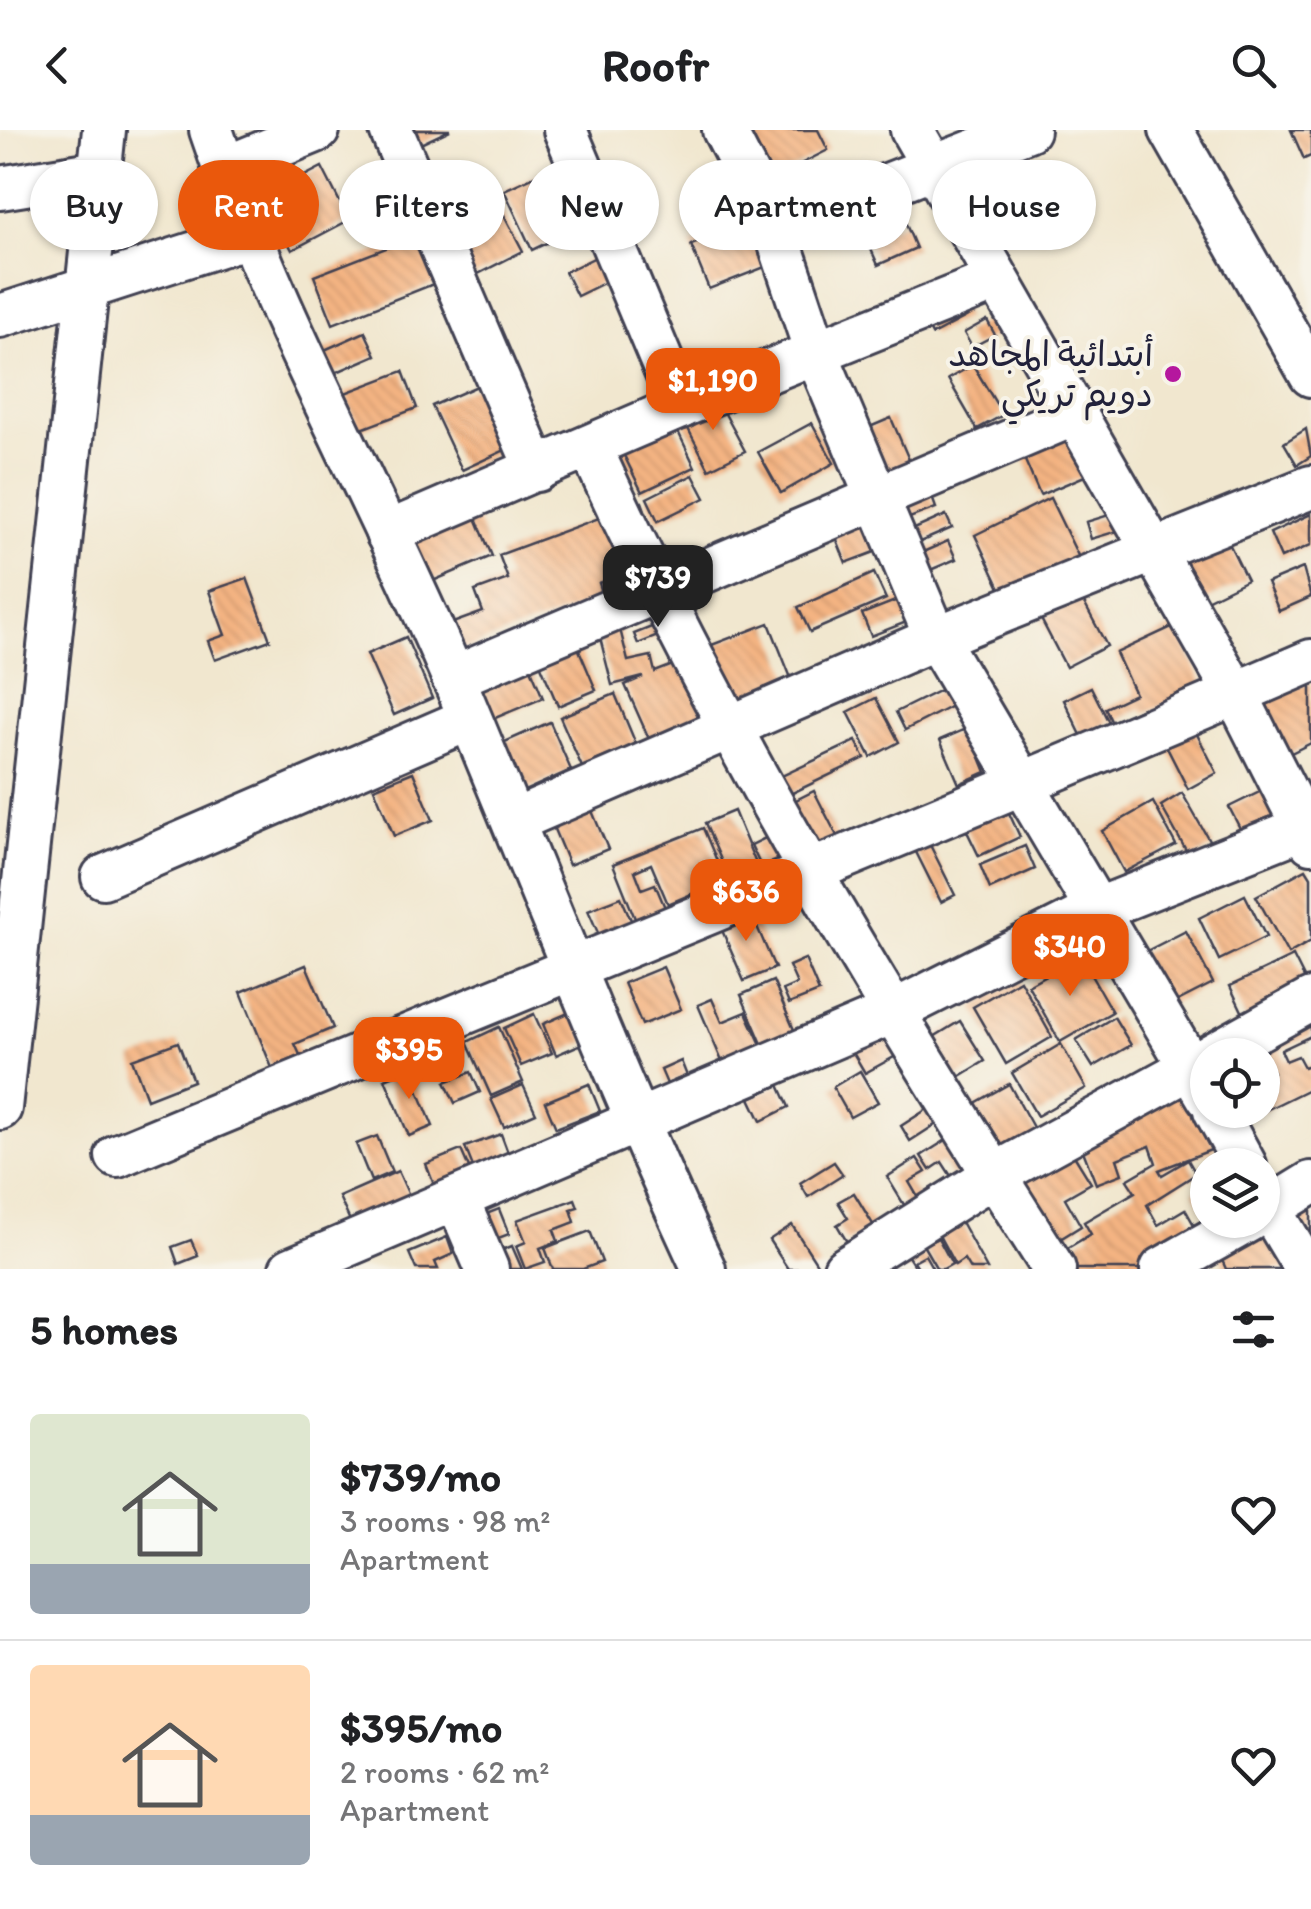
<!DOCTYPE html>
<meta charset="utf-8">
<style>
:root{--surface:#fff;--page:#f2f2f2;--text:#202124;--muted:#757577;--line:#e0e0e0;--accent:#ea580c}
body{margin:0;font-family:Itim,"Playpen Sans Arabic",sans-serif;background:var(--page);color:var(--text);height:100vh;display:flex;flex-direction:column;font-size:38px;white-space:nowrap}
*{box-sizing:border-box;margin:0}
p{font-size:32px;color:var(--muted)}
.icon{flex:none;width:55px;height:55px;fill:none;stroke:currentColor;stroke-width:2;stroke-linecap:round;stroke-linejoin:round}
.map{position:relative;height:1139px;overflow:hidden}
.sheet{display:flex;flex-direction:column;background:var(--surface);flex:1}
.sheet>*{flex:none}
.top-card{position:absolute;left:30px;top:30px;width:1252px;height:90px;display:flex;gap:20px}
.controls{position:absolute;left:1190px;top:908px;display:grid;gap:20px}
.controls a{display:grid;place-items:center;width:90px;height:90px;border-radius:50%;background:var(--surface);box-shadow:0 2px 8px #0004;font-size:50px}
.price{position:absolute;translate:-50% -85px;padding:0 22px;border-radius:20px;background:var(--accent);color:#fff;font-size:32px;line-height:65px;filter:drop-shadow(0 2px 5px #0008)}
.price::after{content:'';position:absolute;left:50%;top:60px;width:30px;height:22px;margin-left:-15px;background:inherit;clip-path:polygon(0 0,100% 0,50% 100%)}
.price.selected{background:#222;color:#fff}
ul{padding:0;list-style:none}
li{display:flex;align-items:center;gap:30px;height:250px;padding:0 30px}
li+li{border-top:2px solid var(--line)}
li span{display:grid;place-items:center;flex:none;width:280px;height:200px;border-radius:10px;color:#555}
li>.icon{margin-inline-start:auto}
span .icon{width:120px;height:120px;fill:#fffc;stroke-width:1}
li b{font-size:42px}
h2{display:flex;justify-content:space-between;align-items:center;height:120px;padding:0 30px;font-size:42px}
.chip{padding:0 35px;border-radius:45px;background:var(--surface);box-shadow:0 2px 8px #0004;font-size:35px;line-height:90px}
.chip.selected{background:var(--accent);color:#fff}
header{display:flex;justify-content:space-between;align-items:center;height:130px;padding:0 30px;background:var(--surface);font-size:45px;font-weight:700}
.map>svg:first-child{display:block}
.building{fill:url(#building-back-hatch)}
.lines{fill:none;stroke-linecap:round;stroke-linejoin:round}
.minor-casing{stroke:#414051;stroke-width:48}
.minor{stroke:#fff;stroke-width:42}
.poi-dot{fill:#b5179e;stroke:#f7f3e8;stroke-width:4}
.labels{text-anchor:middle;stroke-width:8;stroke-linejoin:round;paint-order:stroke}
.poi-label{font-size:35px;fill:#22223b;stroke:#f7f3e8;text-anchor:end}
</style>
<header><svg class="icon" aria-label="back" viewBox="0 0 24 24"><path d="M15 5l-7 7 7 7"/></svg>Roofr<svg class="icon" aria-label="search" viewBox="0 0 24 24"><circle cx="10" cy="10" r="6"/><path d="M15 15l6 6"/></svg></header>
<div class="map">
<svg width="1311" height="1139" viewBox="0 0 1311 1139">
<defs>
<pattern id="building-back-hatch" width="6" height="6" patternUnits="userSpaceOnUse" patternTransform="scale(2.5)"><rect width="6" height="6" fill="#f4b482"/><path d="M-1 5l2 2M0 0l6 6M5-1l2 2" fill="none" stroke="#d19a71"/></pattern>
</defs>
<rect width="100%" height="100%" fill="#f7f3e8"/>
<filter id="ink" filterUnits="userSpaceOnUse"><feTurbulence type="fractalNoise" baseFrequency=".01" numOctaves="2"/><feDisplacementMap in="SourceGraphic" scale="20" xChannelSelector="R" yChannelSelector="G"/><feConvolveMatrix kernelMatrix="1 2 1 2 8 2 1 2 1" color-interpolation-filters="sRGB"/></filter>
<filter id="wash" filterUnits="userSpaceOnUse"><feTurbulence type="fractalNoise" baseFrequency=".0048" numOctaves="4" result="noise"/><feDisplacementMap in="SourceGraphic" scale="40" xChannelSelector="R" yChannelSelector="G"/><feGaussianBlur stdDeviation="2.25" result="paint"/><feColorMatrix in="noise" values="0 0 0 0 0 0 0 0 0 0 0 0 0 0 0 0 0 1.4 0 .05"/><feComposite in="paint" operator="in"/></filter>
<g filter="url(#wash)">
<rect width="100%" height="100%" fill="#f1e7cf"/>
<g id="blocks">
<g class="building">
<polygon points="404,0 450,0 412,18"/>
<polygon points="744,0 818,0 828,20 769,50"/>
<polygon points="1291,0 1311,0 1311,26 1304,29"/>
<polygon points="1011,19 1020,44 982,57 973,31"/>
<polygon points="322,37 349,90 292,120 264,67"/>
<polygon points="554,37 582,96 532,120 504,60"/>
<polygon points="491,60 523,121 474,146 443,85"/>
<polygon points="753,91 770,135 709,159 691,115"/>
<polygon points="905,92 916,118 878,135 866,108"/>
<polygon points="422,104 441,151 333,194 314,146"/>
<polygon points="600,125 612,149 577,166 565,142"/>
<polygon points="957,170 966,187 932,205 923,188"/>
<polygon points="987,190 995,205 972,217 964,203"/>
<polygon points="365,202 376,225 330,245 320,222"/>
<polygon points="973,235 1003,285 977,299 948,249"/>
<polygon points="403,241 417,278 359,300 345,263"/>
<polygon points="484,253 514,316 462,340 432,276"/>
<polygon points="716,267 745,321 709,339 681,285"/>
<polygon points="891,288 910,332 876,346 858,302"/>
<polygon points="672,289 695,337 642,362 619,315"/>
<polygon points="812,293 834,333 781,363 758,322"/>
<polygon points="1306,299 1311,326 1297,335 1284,313"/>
<polygon points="1068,300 1087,345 1040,365 1020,319"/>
<polygon points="693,345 705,368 658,391 647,368"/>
<polygon points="929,359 936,378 899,392 891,374"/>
<polygon points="1050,368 1084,438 1008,475 975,405"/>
<polygon points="642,372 663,430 599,453 604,468 446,526 450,494 483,482 475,461 508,449 499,425"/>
<polygon points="471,376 492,426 428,453 407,403"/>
<polygon points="1122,381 1128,398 1091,409 1086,392"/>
<polygon points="869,383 883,419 846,433 832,398"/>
<polygon points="1311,384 1311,415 1281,428 1270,403"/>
<polygon points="946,385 952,398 906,418 901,405"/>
<polygon points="1224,403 1247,450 1196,475 1173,428"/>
<polygon points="948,411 956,429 921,444 914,426"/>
<polygon points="1303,438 1311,467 1279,481 1267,453"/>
<polygon points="874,443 886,469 810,502 798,477"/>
<polygon points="247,448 270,510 215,530 208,511 225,505 209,461"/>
<polygon points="923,460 932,482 871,506 862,484"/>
<polygon points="1082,469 1107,516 1066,537 1041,489"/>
<polygon points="679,486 683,496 638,514 634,504"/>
<polygon points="618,491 628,531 651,526 655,542 683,531 707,586 650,611 625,555 643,547 612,555 597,496"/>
<polygon points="769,493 793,553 733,577 709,516"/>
<polygon points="1176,495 1204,556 1144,584 1142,578 1112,593 1105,578 1135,564 1116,523"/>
<polygon points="406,507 432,568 394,585 367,524"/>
<polygon points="574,508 596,560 558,576 536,524"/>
<polygon points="525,524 543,568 488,591 470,547"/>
<polygon points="1311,553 1311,613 1279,629 1249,567"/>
<polygon points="1091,557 1109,593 1082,607 1064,570"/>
<polygon points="943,559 952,576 905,600 896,582"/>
<polygon points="615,564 636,614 582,637 560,587"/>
<polygon points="876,568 899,612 871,627 848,582"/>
<polygon points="1189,589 1217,643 1188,659 1160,604"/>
<polygon points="550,592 571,640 520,663 498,615"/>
<polygon points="968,598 986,642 959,654 940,610"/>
<polygon points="856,611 865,628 782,668 773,650"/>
<polygon points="413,642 433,690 394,706 374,658"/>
<polygon points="1268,658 1284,689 1245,708 1229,677"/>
<polygon points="814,661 838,708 809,723 784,676"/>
<polygon points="1182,663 1213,717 1191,729 1161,676"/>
<polygon points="1003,670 1020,707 979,726 961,689"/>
<polygon points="1153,672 1176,715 1124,742 1102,701"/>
<polygon points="590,676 608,719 569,735 551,692"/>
<polygon points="734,681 759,741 731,753 705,693"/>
<polygon points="703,698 725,750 668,774 651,734 635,741 642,759 655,754 666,780 638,796 613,734"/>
<polygon points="778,702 791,729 763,741 751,715"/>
<polygon points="924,703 955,765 941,772 910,710"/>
<polygon points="1025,716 1035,739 990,759 980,735"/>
<polygon points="1306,739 1311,747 1311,811 1288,824 1256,766"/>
<polygon points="1245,765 1266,807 1219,830 1199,788"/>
<polygon points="621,767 635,799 602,812 588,780"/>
<polygon points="749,778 775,838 744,851 718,791"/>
<polygon points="1186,801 1213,853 1160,880 1133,828"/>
<polygon points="1080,826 1112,882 1060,912 1028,855"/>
<polygon points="1293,826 1311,862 1249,896 1230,856"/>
<polygon points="805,829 819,862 789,874 783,860 797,854 789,836"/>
<polygon points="306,835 333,898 295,914 301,927 272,938 241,862"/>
<polygon points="663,837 681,879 642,895 624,853"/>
<polygon points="1020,850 1052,907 1006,934 973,877"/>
<polygon points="773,851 795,902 763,916 741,865"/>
<polygon points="712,869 722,892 746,882 763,919 724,936 698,875"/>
<polygon points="573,881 586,912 556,925 543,894"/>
<polygon points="1311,882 1311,906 1281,920 1286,931 1298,926 1304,937 1311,934 1311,958 1262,982 1262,947 1273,942 1256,909"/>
<polygon points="534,884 552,923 521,936 504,898"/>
<polygon points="1114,887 1131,915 1093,937 1076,910"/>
<polygon points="960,891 985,931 949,953 924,913"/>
<polygon points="499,897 523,952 491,966 467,912"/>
<polygon points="890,900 903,922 865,943 852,921"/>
<polygon points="178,912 193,951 147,969 132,929"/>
<polygon points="1061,914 1086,958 1037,986 1012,943"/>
<polygon points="681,931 687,946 667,954 661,940"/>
<polygon points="409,939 433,996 409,1006 385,949"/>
<polygon points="860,941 878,972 850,987 833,957"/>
<polygon points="471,942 480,962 455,973 445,952"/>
<polygon points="589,954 600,981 556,998 545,972"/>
<polygon points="1009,954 1040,1010 995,1036 963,980"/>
<polygon points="523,955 536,983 504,997 491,969"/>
<polygon points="779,955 789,977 761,991 750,968"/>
<polygon points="1190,959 1216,1018 1159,1040 1162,1045 1188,1030 1196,1044 1147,1075 1158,1095 1185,1079 1199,1104 1138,1139 1070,1139 1061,1122 1091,1104 1084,1092 1135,1062 1127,1050 1156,1033 1150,1016 1117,1029 1122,1044 1096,1054 1076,1003"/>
<polygon points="932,976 941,991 910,1011 901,996"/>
<polygon points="501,1004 510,1028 475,1042 465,1017"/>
<polygon points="377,1006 392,1042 371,1051 356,1014"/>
<polygon points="951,1007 969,1035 951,1046 942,1032 930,1040 921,1026"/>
<polygon points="1070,1019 1091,1053 1065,1068 1081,1096 1052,1114 1014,1051"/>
<polygon points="461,1020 472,1045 436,1060 426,1034"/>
<polygon points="917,1028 926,1042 909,1052 919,1069 906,1078 887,1047"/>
<polygon points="834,1032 843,1045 808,1067 800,1053"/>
<polygon points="398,1041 416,1081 357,1106 339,1067"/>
<polygon points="1208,1055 1208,1086 1194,1062"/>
<polygon points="854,1063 874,1096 847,1112 837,1095 848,1088 838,1072"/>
<polygon points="1311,1067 1311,1104 1294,1080"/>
<polygon points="575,1069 578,1077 571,1079 575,1092 554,1100 558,1111 540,1118 545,1132 525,1139 516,1116 526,1112 517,1090"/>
<polygon points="499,1079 509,1104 480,1115 471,1090"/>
<polygon points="960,1090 987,1139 970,1139 964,1129 955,1135 934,1096"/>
<polygon points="1273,1094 1293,1139 1226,1139 1217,1119"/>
<polygon points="792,1095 819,1137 815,1139 788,1139 769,1110"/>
<polygon points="590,1101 602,1132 583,1139 553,1139 545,1118"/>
<polygon points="447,1107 453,1124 435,1132 438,1139 416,1139 409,1123"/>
<polygon points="938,1108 952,1134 943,1139 937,1139 923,1115"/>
<polygon points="191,1110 198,1126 178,1134 172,1117"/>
<polygon points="512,1116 522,1139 494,1139 488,1126"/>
<polygon points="904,1120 916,1139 873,1139"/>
<polygon points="925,1125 933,1139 919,1139 914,1131"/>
</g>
</g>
</g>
<g filter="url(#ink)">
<use href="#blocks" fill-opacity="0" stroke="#414051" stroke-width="2.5"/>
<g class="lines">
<g class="minor-casing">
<g id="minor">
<path d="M211 0C274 189 375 363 453 547 536 744 613 945 704 1139"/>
<polyline points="391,0 537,340"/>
<polyline points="565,0 681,277"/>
<polyline points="724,0 775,99"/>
<polyline points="912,0 1236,564 1311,712"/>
<polyline points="1028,0 775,99 817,225 936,508 1208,967"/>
<polyline points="1171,0 1311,245"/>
<polyline points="223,39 318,0"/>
<polyline points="0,58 100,42"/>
<polyline points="0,186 248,106"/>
<path d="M590 317C720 603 885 875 1054 1139"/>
<polyline points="387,403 692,272 996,150"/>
<polyline points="453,548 1075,284"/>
<polyline points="516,690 936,508 1311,357"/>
<polyline points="103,747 469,589"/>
<polyline points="1212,925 1311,870"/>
<polyline points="0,978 104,0"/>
<polyline points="1215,980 1245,1035"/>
<path d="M117 1026C515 860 915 702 1311 531"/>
<polyline points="1262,1066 1306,1139"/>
<polyline points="457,1069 487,1139"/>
<polyline points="1262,1083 1311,1053"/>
<polyline points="291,1139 893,882 1096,780 1303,698"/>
<polyline points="845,1139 994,1045 1208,928"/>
<polyline points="1162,1139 1249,1090"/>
</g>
</g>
<use href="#minor" class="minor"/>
</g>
</g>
<circle class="poi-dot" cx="1173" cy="244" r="10"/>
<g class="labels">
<g class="poi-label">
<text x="1153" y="236">أبتدائية المجاهد<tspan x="1153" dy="40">دويم تريكي</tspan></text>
</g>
</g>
</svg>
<div class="controls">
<a><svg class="icon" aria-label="locate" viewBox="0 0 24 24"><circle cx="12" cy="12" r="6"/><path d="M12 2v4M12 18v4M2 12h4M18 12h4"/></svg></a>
<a><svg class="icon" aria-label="layers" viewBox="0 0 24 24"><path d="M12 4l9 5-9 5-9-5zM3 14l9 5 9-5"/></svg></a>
</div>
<b class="price" style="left:713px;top:303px">$1,190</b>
<b class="price selected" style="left:658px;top:500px">$739</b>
<b class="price" style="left:746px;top:814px">$636</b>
<b class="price" style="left:1070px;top:869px">$340</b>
<b class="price" style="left:409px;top:972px">$395</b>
<div class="top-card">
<a class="chip">Buy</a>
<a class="chip selected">Rent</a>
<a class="chip">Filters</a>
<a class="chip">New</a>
<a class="chip">Apartment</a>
<a class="chip">House</a>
</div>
</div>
<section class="sheet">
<h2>5 homes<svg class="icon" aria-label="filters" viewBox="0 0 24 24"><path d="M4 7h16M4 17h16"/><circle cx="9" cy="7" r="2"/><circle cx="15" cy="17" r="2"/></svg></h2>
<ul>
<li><span style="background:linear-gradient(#dfe7d0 75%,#9aa5b1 0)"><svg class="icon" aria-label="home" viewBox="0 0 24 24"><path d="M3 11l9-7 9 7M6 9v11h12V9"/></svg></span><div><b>$739/mo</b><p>3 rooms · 98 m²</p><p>Apartment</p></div><svg class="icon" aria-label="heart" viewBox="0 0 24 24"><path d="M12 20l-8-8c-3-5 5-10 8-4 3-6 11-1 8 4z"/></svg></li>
<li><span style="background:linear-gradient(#ffd9b3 75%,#9aa5b1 0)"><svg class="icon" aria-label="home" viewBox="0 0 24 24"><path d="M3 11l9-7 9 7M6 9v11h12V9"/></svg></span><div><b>$395/mo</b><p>2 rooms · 62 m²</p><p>Apartment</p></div><svg class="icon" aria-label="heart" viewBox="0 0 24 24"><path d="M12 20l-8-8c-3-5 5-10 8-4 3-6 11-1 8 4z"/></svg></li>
</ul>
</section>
